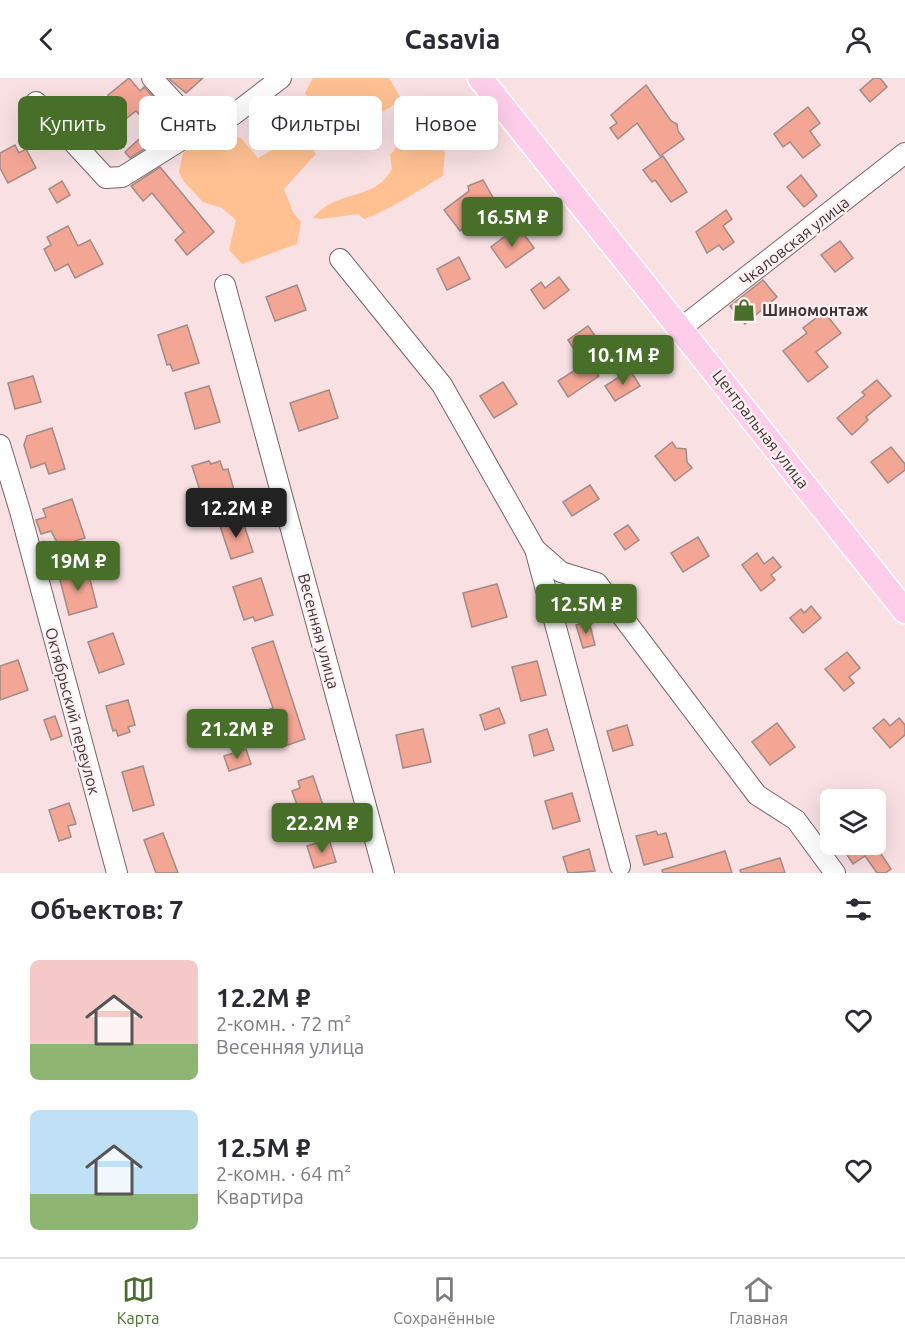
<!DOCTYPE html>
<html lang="ru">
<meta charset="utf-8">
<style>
:root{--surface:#fff;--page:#f2f2f3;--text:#2b2b33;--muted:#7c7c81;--line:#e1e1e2;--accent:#486f2a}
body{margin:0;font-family:Ubuntu,sans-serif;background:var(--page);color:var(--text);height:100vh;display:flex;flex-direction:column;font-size:22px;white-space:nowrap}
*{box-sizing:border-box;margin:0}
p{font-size:20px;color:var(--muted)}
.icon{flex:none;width:33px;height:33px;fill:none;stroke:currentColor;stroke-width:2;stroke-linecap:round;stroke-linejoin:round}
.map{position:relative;height:795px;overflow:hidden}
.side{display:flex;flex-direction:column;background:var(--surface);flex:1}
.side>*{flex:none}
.top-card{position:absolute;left:18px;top:18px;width:600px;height:54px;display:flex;gap:12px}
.fabs{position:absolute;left:820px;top:711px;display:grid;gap:12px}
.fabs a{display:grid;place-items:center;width:66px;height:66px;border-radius:9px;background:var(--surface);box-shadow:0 6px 24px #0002;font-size:30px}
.price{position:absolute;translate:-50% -51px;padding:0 14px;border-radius:6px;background:var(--accent);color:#fff;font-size:20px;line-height:39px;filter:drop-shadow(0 2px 3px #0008)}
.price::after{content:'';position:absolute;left:50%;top:36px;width:18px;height:14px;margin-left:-9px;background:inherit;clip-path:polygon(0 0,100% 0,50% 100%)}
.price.selected{background:#222;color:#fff}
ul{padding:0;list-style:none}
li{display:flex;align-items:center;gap:18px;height:150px;padding:0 30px}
li span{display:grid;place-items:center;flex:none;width:168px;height:120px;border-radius:9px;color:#555}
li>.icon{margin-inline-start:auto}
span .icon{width:72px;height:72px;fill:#fffc;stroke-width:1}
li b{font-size:26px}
h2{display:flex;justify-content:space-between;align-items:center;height:72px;padding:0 30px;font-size:26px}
.chip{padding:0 21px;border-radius:9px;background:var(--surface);box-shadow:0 6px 24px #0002;font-size:21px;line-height:54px}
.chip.selected{background:var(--accent);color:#fff}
header{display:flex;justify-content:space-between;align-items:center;height:78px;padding:0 30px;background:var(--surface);font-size:27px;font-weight:700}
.tabs{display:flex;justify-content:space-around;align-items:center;height:84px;border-top:2px solid var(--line);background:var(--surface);font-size:16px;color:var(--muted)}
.tabs a{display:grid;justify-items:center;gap:3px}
.tabs .selected{color:var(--accent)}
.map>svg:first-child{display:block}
.green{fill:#ffc192}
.building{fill:#f4a695;stroke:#a08b86;stroke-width:1.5}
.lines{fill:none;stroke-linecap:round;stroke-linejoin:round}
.minor-casing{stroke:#786467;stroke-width:22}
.major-casing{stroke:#fff;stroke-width:27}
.minor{stroke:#fff;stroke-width:20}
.major{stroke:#fecdea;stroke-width:24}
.labels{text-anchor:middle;stroke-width:4.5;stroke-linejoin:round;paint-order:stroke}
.street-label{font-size:16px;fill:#3e3536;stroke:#fff0f2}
.poi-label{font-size:16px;font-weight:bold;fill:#3e3536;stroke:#fff0f2;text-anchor:start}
</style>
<header><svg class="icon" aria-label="back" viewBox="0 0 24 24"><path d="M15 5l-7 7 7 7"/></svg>Casavia<svg class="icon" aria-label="person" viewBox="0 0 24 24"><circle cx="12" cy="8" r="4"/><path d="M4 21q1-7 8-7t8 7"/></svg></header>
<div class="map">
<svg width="905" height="795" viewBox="0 0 905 795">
<rect width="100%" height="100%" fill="#f8e0e3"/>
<g class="green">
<polygon points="313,0 389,0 402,22 353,51 335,52 305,15"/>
<polygon points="279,40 299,54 316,76 284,111 293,134 301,144 297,166 242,186 229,172 236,142 222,130 203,124 184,104 179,94 183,75 216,50 242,61 258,80 274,71 273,59 266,44"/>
<path d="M418 42 445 74 443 98C417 113 392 131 364 141L358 136 322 141 313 140C337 110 373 125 392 91L390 77Z"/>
</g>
<g class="building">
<polygon points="129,0 140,13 144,9 160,26 154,31 173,53 130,80 125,74 151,50 136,33 127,40 108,17"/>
<polygon points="168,0 203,0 186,15"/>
<polygon points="874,0 880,0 887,9 870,24 860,12"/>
<polygon points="646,7 671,43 677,46 678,53 684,61 660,78 637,45 618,61 610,50 617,45 611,37"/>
<polygon points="808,29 820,45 810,53 820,67 803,80 790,64 783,69 774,56"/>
<polygon points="15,67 19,75 26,71 36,90 8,105 0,90 0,75"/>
<polygon points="663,78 687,114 671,124 655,102 652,104 643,92"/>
<polygon points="160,89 214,154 187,177 175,162 184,154 152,115 143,123 131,108"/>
<polygon points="801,97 817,118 804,129 787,109"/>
<polygon points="483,102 495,123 460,153 444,132 469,113 468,108"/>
<polygon points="62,103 70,117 57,125 49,111"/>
<polygon points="726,132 732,141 723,148 734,164 723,172 719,167 707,175 696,154"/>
<polygon points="68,148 78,168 90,162 103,186 75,200 68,186 55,193 44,171 51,167 47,159"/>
<polygon points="520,151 534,170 506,190 491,169 508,156 510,159"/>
<polygon points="840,163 853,180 835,194 821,177"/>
<polygon points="459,179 470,201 447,212 437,191"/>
<polygon points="559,199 569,212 544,231 531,212 541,204 545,210"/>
<polygon points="763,202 777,219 745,246 730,228"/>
<polygon points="297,207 306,232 275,243 266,219"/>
<polygon points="824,234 841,255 816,274 828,289 808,304 783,273 807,255 803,250"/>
<polygon points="187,247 199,285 173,293 170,286 167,287 158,257"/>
<polygon points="588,248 601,266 580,280 568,262"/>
<polygon points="589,283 599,298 568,319 558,303"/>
<polygon points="630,292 640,308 615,323 605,308"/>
<polygon points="33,298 41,324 15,331 8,305"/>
<polygon points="877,302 891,318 866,339 868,342 852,357 837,340 865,317 862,314"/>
<polygon points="503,304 517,326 494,340 480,318"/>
<polygon points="209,308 220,344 195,351 185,315"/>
<polygon points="329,312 338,340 299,353 290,325"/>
<polygon points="52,350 65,391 49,396 45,385 31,390 24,367 27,358"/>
<polygon points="672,364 676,370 686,371 687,384 692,390 675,403 655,378"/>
<polygon points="891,369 905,386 905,392 888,405 871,384"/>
<polygon points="209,383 211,386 220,383 223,392 228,391 234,412 203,422 192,388"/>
<polygon points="590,407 599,421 572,438 563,424"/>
<polygon points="72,421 85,460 59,468 51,453 41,456 36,442 46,439 43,431"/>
<polygon points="242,441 253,474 231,481 220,448"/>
<polygon points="628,447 639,462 625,472 614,456"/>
<polygon points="698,459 709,478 683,494 671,475"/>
<polygon points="757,475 764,486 773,479 781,489 771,497 775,502 761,513 742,487"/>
<polygon points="87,490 97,529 69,537 59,498"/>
<polygon points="261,500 273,537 255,543 253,539 244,542 233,509"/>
<polygon points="497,506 507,539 472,549 463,515"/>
<polygon points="811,528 821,540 803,555 790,540 801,531 804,535"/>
<polygon points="589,543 595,567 583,570 576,547"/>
<polygon points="113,555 124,586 99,595 88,564"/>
<polygon points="273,563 305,661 282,669 270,631 273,630 252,570"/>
<polygon points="847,574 860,590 849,599 854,605 844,613 825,591"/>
<polygon points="18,582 28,612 0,622 0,588"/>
<polygon points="537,583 546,617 521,623 512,589"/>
<polygon points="128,622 135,647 128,649 130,654 118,658 116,652 113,653 106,628"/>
<polygon points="499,630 505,645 485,652 480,637"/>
<polygon points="55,638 62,658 51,662 44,642"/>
<polygon points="899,640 905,647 905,657 890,670 873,650 884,641 890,648"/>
<polygon points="777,645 795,669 770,687 752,664"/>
<polygon points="627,647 633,667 613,673 607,653"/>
<polygon points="423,651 431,684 403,690 396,657"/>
<polygon points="547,651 554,672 534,678 529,657"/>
<polygon points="246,671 251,686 229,693 224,678"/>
<polygon points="143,688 154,727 133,733 122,694"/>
<polygon points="313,698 326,736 303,744 292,713 300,710 298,703"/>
<polygon points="572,715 580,743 553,751 545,723"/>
<polygon points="69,725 76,746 68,748 71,759 59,763 49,732"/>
<polygon points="656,753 658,757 666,755 673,779 644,787 636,758"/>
<polygon points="163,755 178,795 156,795 144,762"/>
<polygon points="329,761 336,784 314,790 307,768"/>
<polygon points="840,766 882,766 877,770 891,791 885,795 877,795 865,778 853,786"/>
<polygon points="589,771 595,793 568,795 563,779"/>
<polygon points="725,773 732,795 663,795 662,792"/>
<polygon points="780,780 785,795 741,795 740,792"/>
</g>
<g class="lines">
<g class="minor-casing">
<g id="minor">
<polyline points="152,0 199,51"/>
<polyline points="36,24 106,100 122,99 199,51 233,37 281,0"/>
<polyline points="340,181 442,307 535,471 561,494 597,505 757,717 796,742 835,795"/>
<polyline points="225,207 384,795"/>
<polyline points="681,250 905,75"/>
<polyline points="0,367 20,433 117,795"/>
<polyline points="535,471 620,788"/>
</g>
</g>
<g class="major-casing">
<polyline id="major" points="480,0 905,533"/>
</g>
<use href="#minor" class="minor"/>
<use href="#major" class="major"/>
</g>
<defs>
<g id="shop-bare" transform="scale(1.8)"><path d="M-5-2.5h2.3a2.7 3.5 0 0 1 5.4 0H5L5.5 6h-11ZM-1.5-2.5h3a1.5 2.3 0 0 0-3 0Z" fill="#486f2a" stroke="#fff0f2" stroke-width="2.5" paint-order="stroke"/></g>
</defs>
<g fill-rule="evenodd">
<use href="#shop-bare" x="744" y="232"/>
</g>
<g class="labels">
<g class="street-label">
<text transform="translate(794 163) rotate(-38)" y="6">Чкаловская улица</text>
<text transform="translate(761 351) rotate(52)" y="6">Центральная улица</text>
<text transform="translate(319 553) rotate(75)" y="6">Весенняя улица</text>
<text transform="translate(73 633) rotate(75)" y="6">Октябрьский переулок</text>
</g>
<g class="poi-label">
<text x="762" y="238">Шиномонтаж</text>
</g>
</g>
</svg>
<div class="fabs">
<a><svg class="icon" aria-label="layers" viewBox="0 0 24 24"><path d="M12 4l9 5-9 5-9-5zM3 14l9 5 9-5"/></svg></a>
</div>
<b class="price" style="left:512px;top:170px">16.5M ₽</b>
<b class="price" style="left:623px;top:308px">10.1M ₽</b>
<b class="price selected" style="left:236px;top:461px">12.2M ₽</b>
<b class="price" style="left:78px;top:514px">19M ₽</b>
<b class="price" style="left:586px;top:557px">12.5M ₽</b>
<b class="price" style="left:237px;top:682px">21.2M ₽</b>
<b class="price" style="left:322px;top:776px">22.2M ₽</b>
<div class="top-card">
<a class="chip selected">Купить</a>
<a class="chip">Снять</a>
<a class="chip">Фильтры</a>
<a class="chip">Новое</a>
</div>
</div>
<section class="side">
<h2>Объектов: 7<svg class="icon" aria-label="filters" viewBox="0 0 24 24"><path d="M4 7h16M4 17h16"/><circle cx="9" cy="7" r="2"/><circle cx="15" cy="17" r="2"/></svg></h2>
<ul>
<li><span style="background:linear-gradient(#f6c9c9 70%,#8fb573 0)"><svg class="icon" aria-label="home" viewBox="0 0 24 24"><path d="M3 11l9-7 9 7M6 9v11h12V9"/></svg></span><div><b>12.2M ₽</b><p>2-комн. · 72 m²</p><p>Весенняя улица</p></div><svg class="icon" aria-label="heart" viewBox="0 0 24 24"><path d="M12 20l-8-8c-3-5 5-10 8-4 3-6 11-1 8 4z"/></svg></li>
<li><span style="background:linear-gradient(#bfe0f5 70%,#8fb573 0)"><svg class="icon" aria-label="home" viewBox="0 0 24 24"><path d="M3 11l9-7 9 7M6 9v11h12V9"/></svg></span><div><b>12.5M ₽</b><p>2-комн. · 64 m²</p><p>Квартира</p></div><svg class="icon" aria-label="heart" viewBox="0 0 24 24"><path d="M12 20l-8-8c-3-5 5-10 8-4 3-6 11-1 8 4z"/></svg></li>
</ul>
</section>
<nav class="tabs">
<a class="selected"><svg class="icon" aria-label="map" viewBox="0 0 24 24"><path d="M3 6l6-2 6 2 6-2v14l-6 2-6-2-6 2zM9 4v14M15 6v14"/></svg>Карта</a>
<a><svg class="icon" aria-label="saved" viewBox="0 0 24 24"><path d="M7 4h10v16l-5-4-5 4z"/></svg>Сохранённые</a>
<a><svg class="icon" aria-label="home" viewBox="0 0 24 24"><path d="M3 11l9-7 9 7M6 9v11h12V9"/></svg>Главная</a>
</nav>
